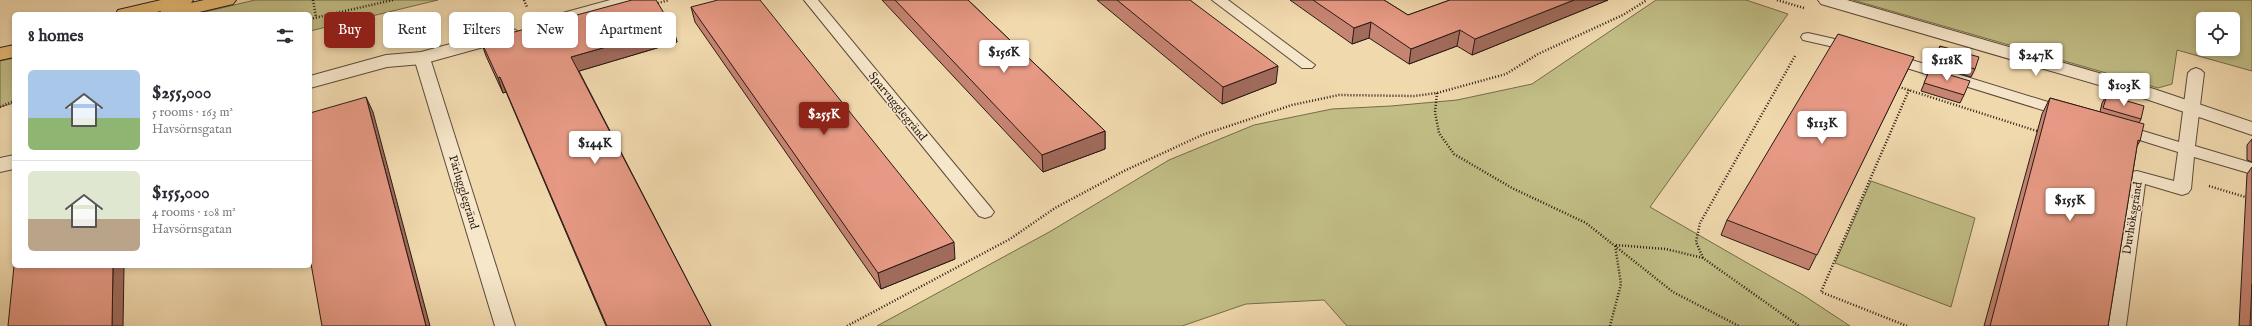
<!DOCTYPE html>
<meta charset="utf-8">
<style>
:root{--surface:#fff;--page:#f7f7f7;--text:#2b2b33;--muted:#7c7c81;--line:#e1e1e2;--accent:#8f2418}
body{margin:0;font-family:"IM FELL English",serif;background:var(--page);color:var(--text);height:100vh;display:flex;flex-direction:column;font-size:15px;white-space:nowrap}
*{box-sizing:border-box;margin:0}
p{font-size:13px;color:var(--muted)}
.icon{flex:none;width:22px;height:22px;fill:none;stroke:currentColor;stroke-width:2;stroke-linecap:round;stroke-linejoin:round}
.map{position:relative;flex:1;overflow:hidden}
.sheet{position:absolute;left:12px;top:12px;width:300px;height:256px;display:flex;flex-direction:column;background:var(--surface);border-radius:6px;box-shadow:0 2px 6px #0003}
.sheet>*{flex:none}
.guide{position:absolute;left:324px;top:12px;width:380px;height:36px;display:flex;gap:8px}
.fabs{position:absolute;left:2196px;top:12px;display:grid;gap:8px}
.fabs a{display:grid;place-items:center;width:44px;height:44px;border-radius:6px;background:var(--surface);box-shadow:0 2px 6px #0003;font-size:20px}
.price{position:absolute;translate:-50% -34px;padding:0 9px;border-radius:4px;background:#fff;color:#222;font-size:13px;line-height:26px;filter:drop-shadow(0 1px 2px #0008)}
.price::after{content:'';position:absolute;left:50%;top:24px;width:12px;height:9px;margin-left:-6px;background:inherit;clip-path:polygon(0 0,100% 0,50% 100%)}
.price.selected{background:var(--accent);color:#fff}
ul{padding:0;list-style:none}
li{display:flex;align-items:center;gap:12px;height:100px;padding:0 16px}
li+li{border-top:1px solid var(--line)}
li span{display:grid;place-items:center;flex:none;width:112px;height:80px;border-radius:6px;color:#555}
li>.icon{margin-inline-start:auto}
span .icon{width:48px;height:48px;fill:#fffc;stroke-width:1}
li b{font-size:17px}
h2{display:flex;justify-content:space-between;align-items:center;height:48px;padding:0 16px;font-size:17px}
.pill{padding:0 14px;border-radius:6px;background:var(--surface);box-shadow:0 2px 6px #0003;font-size:14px;line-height:36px}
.pill.selected{background:var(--accent);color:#fff}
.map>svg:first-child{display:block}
.green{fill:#c1bd85;stroke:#746c4c;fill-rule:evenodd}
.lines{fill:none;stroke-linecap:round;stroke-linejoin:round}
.service-casing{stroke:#5a4a3a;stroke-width:2}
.minor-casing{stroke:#5a4a3a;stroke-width:2}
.primary-casing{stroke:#281a14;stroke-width:2}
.path{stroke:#281a14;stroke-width:2.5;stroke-dasharray:1 2;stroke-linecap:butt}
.service{fill:#f6e6ca;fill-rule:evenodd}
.minor{fill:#f6e6ca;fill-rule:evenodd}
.primary{fill:#e8bc77;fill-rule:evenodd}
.wall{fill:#c68472;stroke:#281a14}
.shaded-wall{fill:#a16b5c;stroke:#281a14}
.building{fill:#e69984;stroke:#281a14}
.labels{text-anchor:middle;stroke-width:3;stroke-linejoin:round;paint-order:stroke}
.street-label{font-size:12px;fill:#281a14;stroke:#f6e6ca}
</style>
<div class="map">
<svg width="2252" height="326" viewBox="0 0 2252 326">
<rect width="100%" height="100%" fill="#f1d9ae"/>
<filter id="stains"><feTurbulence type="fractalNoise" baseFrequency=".005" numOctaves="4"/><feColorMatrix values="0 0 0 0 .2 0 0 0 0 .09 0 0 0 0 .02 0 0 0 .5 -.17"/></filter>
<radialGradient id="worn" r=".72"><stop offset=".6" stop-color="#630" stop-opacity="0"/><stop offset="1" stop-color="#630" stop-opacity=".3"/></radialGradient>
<g class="green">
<polygon points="255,0 438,0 310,31 310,14 196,14"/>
<polygon points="1656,0 1746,0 1788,14 1650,207 1803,295 1850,326 1347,326 1324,300 1246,304 1182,326 877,326 1051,231 1169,160 1254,125 1332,109 1391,106 1457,100 1532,84"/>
<path d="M1853 0H2252V71L2177 50 2172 84 2158 88ZM2203 19H2233V49H2203Z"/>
<polygon points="14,58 14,103 0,107 0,61"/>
<polygon points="1871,181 1975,218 1951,307 1835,263"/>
</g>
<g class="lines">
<g class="service-casing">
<g id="service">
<polygon points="804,0 818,0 991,208 994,212 991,216 985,218 979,216"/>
<polygon points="1212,0 1228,0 1315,65 1312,68 1302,68"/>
<polygon points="1808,33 1861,45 1863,48 1861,51 1856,52 1803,40 1801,37 1803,34"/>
<polygon points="422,53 427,55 430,58 515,326 495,326 414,58 417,55"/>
<polygon points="1889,53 2074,110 2076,113 2074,116 2062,116 1884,61 1881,58 1884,55"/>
<polygon points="2196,68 2201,70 2204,73 2195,146 2252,163 2252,174 2194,157 2191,189 2188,193 2182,195 2145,184 2126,326 2106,326 2128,176 2131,172 2137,171 2174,181 2178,152 2114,132 2112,129 2114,126 2120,124 2179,142 2188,73 2191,70"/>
</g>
</g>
<g class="minor-casing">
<g id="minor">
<polygon points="610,0 640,0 637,4 544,30 537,28 535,24 537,20"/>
<polygon points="1818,0 1847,0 2154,89 2252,122 2252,135 2140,97 1821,4"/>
<polygon points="509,28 516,30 519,34 516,38 422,64 387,67 310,88 310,76 386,55 421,52"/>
<polygon points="14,155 14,169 0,172 0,158"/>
</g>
</g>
<g class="primary-casing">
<g id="primary">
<polygon points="161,0 193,0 191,3 204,0 236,0 233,4 191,14 159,14 161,11 148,14 116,14 118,10"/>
<polygon points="14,45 14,57 0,60 0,48"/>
</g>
</g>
<g class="path">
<polyline points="313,0 316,17"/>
<polyline points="524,0 527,7"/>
<polyline points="1777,0 1804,8"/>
<polyline points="655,4 669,0"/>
<polyline points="310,19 393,0"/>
<polyline points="1795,56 1700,223 1696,242 1703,258 1799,326"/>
<polyline points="1896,86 2040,132"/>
<polyline points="1437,93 1435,112 1439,133 1454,154 1512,188 1586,223 1673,292 1739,326"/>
<polyline points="0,107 14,101"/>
<polyline points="2209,186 2252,199"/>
<polyline points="847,326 1010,239 1055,208 1124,171 1202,135 1292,105 1339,95 1414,96 1437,93 1506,74 1538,54 1623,15 1647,0"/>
<polyline points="1610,326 1621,284 1615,245 1666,249 1703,258"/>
<polyline points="1907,326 1821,292 1909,90"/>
</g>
<use href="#service" class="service"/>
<use href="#minor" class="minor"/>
<use href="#primary" class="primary"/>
</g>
<g class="wall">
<polygon points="882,0 968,0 1105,131 1105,149 1043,172"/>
<polygon points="1097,0 1190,0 1276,83 1222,104"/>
<polygon points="1290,0 1384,0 1408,15 1450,0 1608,0 1472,55 1457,46 1409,64 1369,38 1352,44"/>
<polygon points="691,7 955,259 881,289 695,22"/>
<polygon points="673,28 677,42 579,71 711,326 606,326 506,92 503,93 486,56 481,41"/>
<polygon points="1940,46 1975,69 1971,77 1932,65"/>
<polygon points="1914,57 1809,270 1721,235 1727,220"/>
<polygon points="1930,69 1964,95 1960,103 1921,91"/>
<polygon points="2107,95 2141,119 2139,123 2140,141 2137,146 2108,326 1984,326 2042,114 2050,98 2100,112 2102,103"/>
<polygon points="2252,139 2252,162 2247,160 2247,145"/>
<polygon points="2252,167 2252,326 2239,326 2247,174"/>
</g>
<g class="shaded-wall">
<polygon points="1574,0 1608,0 1472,55 1475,39"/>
<polygon points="1371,22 1369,38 1352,44 1354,28"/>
<polygon points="673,28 677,42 576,72 571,57"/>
<polygon points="1460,30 1457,46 1409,64 1411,49"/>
<polygon points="1278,66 1276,83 1222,104 1223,87"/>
<polygon points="500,77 506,92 503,93 498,78"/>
<polygon points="366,97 373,112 430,326 426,326"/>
<polygon points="1105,131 1105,149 1043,172 1042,155"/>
<polygon points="954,242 955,259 881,289 878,273"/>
<polygon points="113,266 124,266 123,326 112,326"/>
</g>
<g class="building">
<polygon points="632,0 656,0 673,28 571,57 711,326 607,326 500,77 498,78 481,41"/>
<polygon points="718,0 760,0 954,242 878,273 691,7"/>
<polygon points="895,0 968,0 1105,131 1042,155"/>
<polygon points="1117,0 1190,0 1278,66 1223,87"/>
<polygon points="1313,0 1384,0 1408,15 1450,0 1574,0 1475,39 1460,30 1411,49 1371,22 1354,28"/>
<polygon points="1838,34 1914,57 1817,255 1727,220"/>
<polygon points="1940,46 1979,57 1975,69 1935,57"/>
<polygon points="1930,69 1970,81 1964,95 1924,83"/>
<polygon points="2107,95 2144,106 2141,119 2103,108"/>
<polygon points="366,97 426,326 322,326 310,258 310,113"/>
<polygon points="2050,98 2144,124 2140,141 2138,140 2108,326 1990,326"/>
<polygon points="14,266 113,266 112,326 8,326"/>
<polygon points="2252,284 2252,326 2250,326"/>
</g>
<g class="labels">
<g class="street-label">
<text transform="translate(898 106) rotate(51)" y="4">Sparvugglegränd</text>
<text transform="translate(464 192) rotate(73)" y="4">Pärlugglegränd</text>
<text transform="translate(2132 218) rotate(-81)" y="4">Duvhöksgränd</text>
</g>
</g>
<rect width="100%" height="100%" filter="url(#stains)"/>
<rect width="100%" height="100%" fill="url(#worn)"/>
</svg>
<div class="fabs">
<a><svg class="icon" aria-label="locate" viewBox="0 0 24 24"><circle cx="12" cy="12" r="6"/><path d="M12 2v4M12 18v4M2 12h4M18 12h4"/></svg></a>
</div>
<b class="price" style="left:1004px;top:74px">$156K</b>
<b class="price" style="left:2036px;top:77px">$247K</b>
<b class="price" style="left:1947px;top:82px">$118K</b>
<b class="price" style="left:2124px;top:107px">$103K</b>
<b class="price selected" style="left:824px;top:136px">$255K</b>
<b class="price" style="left:1822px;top:145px">$113K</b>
<b class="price" style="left:595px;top:165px">$144K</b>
<b class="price" style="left:2070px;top:222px">$155K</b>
<div class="guide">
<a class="pill selected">Buy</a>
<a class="pill">Rent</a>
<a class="pill">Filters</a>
<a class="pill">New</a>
<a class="pill">Apartment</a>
</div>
<section class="sheet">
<h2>8 homes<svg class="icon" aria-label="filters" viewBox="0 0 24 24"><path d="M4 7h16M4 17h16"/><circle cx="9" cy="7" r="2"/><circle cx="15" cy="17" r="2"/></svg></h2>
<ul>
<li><span style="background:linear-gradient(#a9c7e8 60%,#8fb573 0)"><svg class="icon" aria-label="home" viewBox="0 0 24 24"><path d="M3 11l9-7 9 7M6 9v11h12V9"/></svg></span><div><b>$255,000</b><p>5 rooms · 163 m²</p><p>Havsörnsgatan</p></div></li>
<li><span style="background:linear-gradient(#dfe7d0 60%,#b9a48a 0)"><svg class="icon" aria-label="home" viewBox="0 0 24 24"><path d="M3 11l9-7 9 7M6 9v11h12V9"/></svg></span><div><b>$155,000</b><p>4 rooms · 108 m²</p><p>Havsörnsgatan</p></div></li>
</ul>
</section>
</div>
